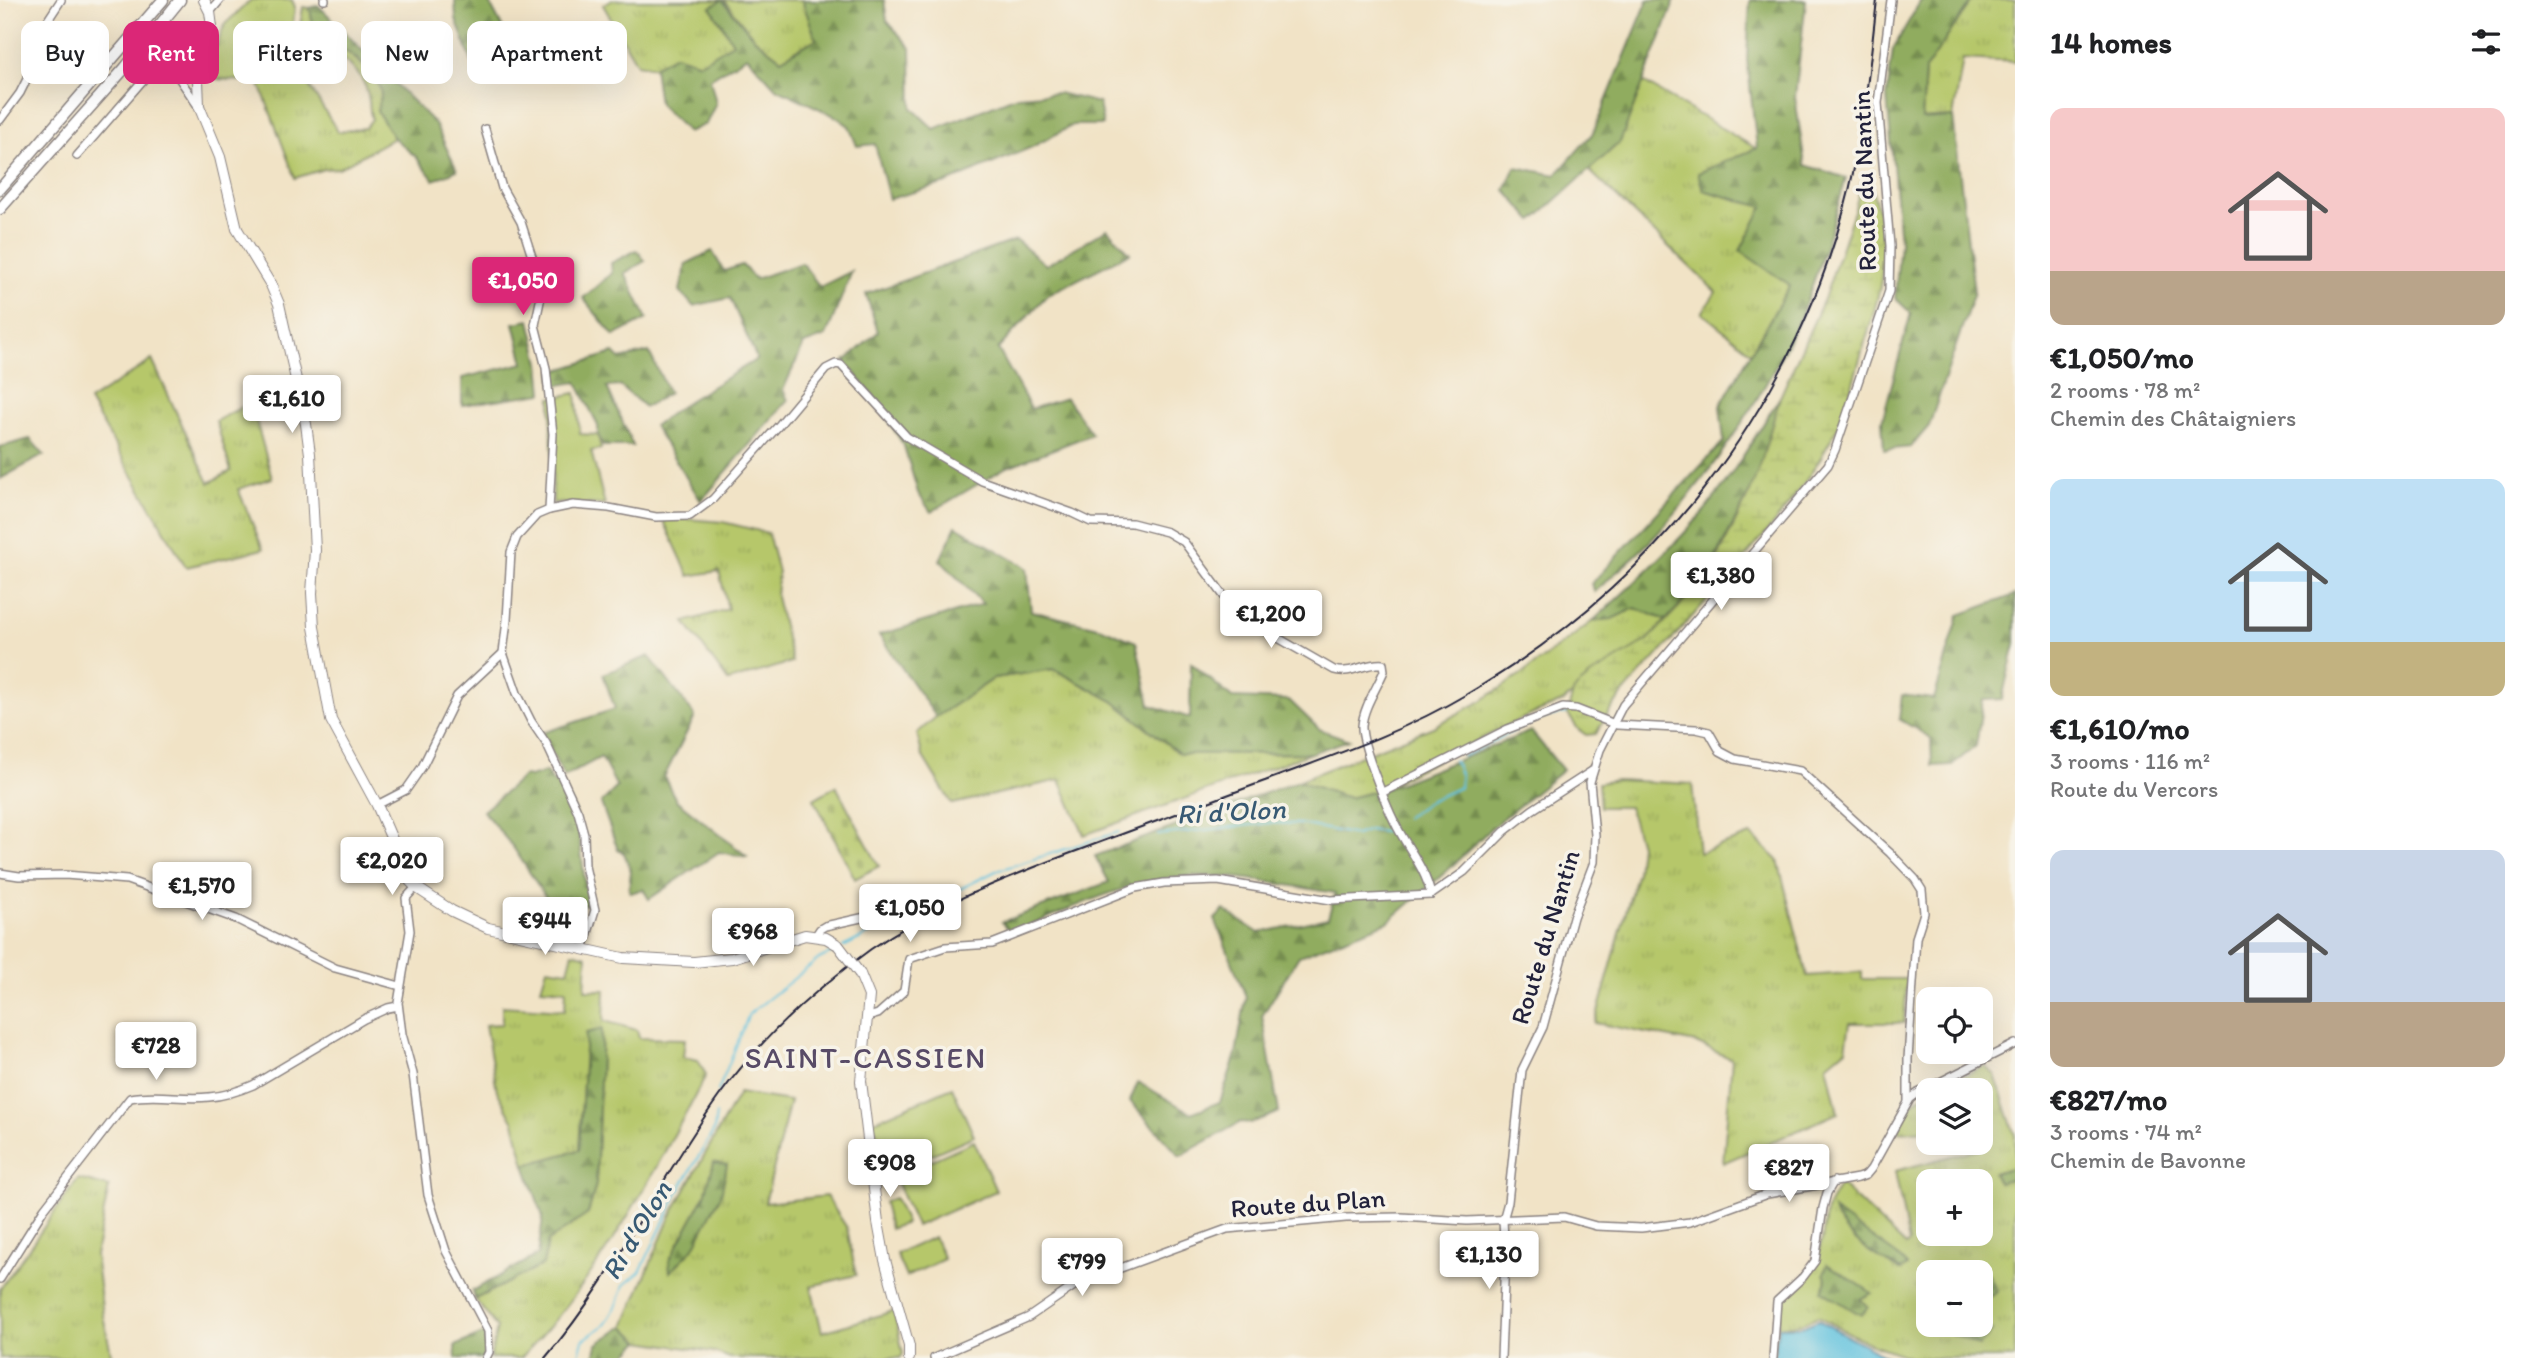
<!DOCTYPE html>
<meta charset="utf-8">
<style>
:root{--surface:#fff;--page:#f6f6f6;--text:#202124;--muted:#757577;--accent:#db2777}
body{margin:0;font-family:Itim,sans-serif;background:var(--page);color:var(--text);height:100vh;display:flex;flex-direction:column;font-size:26px;white-space:nowrap}
*{box-sizing:border-box;margin:0}
p{font-size:23px;color:var(--muted)}
.icon{flex:none;width:38px;height:38px;fill:none;stroke:currentColor;stroke-width:2;stroke-linecap:round;stroke-linejoin:round}
.map{position:relative;flex:1;overflow:hidden}
.drawer{display:flex;flex-direction:column;background:var(--surface);width:525px}
.drawer>*{flex:none}
.top-card{position:absolute;left:21px;top:21px;width:665px;height:63px;display:flex;gap:14px}
.controls{position:absolute;left:1916px;top:987px;display:grid;gap:14px}
.controls a{display:grid;place-items:center;width:77px;height:77px;border-radius:14px;background:var(--surface);box-shadow:0 7px 28px #0002;font-size:35px}
.price{position:absolute;translate:-50% -60px;padding:0 16px;border-radius:7px;background:#fff;color:#222;font-size:23px;line-height:46px;filter:drop-shadow(0 2px 4px #0008)}
.price::after{content:'';position:absolute;left:50%;top:42px;width:21px;height:16px;margin-left:-10px;background:inherit;clip-path:polygon(0 0,100% 0,50% 100%)}
.price.selected{background:var(--accent);color:#fff}
ul{padding:0;list-style:none}
li{display:grid;align-content:center;gap:14px;height:371px;padding:0 35px}
li span{display:grid;place-items:center;height:217px;border-radius:14px;color:#555}
li>.icon{margin-inline-start:auto}
span .icon{width:126px;height:126px;fill:#fffc;stroke-width:1}
li b{font-size:30px}
h2{display:flex;justify-content:space-between;align-items:center;height:84px;padding:0 35px;font-size:30px}
.pill{padding:0 24px;border-radius:14px;background:var(--surface);box-shadow:0 7px 28px #0002;font-size:24px;line-height:63px}
.pill.selected{background:var(--accent);color:#fff}
main{display:flex;flex:1;min-height:0}
.map>svg:first-child{display:block}
.grass{fill:url(#grass-tufts);stroke:#6c7452;stroke-width:2;fill-rule:evenodd}
.forest{fill:url(#forest-firs);stroke:#59674c;stroke-width:2}
.wetland{fill:url(#wetland-marsh);stroke:#6c7452;stroke-width:2}
.cemetery{fill:url(#cemetery-stones);stroke:#6c7452;stroke-width:2}
.garden{fill:#b6c76a;stroke:#6c7452;stroke-width:2}
.water{fill:#60c2df;stroke:#41728d;stroke-width:2}
.lines{fill:none;stroke-linecap:round;stroke-linejoin:round}
.stream{stroke:#60c2df;stroke-width:2}
.minor-casing{stroke:#8a8280;stroke-width:10}
.major-casing{stroke:#8a8280;stroke-width:12}
.highway-casing{stroke:#8a8280;stroke-width:13}
.minor{stroke:#fff;stroke-width:7}
.major{stroke:#fff;stroke-width:10}
.highway{stroke:#fff;stroke-width:10}
.rail{stroke:#22223b;stroke-width:2}
.major-bridge-casing{stroke:#8a8280;stroke-width:12;stroke-linecap:butt}
.major-bridge{stroke:#fff;stroke-width:10}
.labels{text-anchor:middle;stroke-width:7;stroke-linejoin:round;paint-order:stroke}
.street-label{font-size:26px;fill:#22223b;stroke:#f7f3e8}
.water-label{font-size:28px;font-style:italic;fill:#385a74;stroke:#f7f3e8}
.quarter-label{font-size:30px;letter-spacing:2px;fill:#584b67;stroke:#f7f3e8}
</style>
<main>
<div class="map">
<svg width="2015" height="1358" viewBox="0 0 2015 1358">
<defs>
<pattern id="grass-tufts" width="24" height="20" patternUnits="userSpaceOnUse" patternTransform="scale(1.75)"><rect width="24" height="20" fill="#b6c76a"/><path d="M3 7l-1-3M5 7V3M7 7l1-3M15 17l-1-3M17 17v-4M19 17l1-3" fill="none" stroke="#9cab5d"/></pattern>
<pattern id="forest-firs" width="22" height="20" patternUnits="userSpaceOnUse" patternTransform="scale(1.75)"><rect width="22" height="20" fill="#90ac5e"/><path d="M5 1l3.5 6h-7zM16 11l3.5 6h-7z" fill="#758c4f"/></pattern>
<pattern id="wetland-marsh" width="20" height="14" patternUnits="userSpaceOnUse" patternTransform="scale(1.75)"><rect width="20" height="14" fill="#b6c76a"/><path d="M1 5h8M5 5V1M11 12h8M15 12V8" fill="none" stroke="#9cab5d"/></pattern>
<pattern id="cemetery-stones" width="16" height="16" patternUnits="userSpaceOnUse" patternTransform="scale(1.75)"><rect width="16" height="16" fill="#b6c76a"/><path d="M2 7V4a2 2 0 0 1 4 0v3zM10 15v-3a2 2 0 0 1 4 0v3z" fill="#9cab5d"/></pattern>
</defs>
<rect width="100%" height="100%" fill="#f7f3e8"/>
<filter id="ink" filterUnits="userSpaceOnUse"><feTurbulence type="fractalNoise" baseFrequency=".0143" numOctaves="2"/><feDisplacementMap in="SourceGraphic" scale="14" xChannelSelector="R" yChannelSelector="G"/><feConvolveMatrix kernelMatrix="1 2 1 2 8 2 1 2 1" color-interpolation-filters="sRGB"/></filter>
<filter id="wash" filterUnits="userSpaceOnUse"><feTurbulence type="fractalNoise" baseFrequency=".00686" numOctaves="4" result="noise"/><feDisplacementMap in="SourceGraphic" scale="28" xChannelSelector="R" yChannelSelector="G"/><feGaussianBlur stdDeviation="1.57" result="paint"/><feColorMatrix in="noise" values="0 0 0 0 0 0 0 0 0 0 0 0 0 0 0 0 0 1.4 0 .05"/><feComposite in="paint" operator="in"/></filter>
<g filter="url(#wash)">
<rect width="100%" height="100%" fill="#f1e3c6"/>
<g class="grass">
<path d="M251 0H292L295 7 289 54 338 132 365 128 372 119C369 112 370 108 369 101 367 81 355 68 340 57L333 63 337 69 330 72 325 67 313 73 297 46 303 7 310 8 314 30C332 41 381 71 381 95 381 100 378 106 377 111L394 138 339 168 324 169 295 178 259 82 204 78 225 24Z"/>
<polygon points="612,0 722,0 711,8 734,43 700,63 675,55 654,67 637,64 603,5"/>
<polygon points="724,0 802,0 816,39 781,59 755,39"/>
<polygon points="1972,0 2015,0 2015,62 1963,59 1953,117 1922,119 1925,70"/>
<polygon points="1643,82 1757,149 1704,190 1764,207 1790,285 1751,352 1702,313 1716,292 1589,170 1620,142"/>
<polygon points="152,360 209,483 231,471 216,421 251,402 272,478 238,489 263,549 186,567 89,401"/>
<polygon points="662,517 723,522 768,533 778,572 776,597 792,662 728,681 685,622 728,609 719,571 689,576"/>
<polygon points="1635,608 1666,620 1648,640 1562,702 1519,720 1403,777 1388,788 1349,798 1298,781 1433,727 1476,704 1518,677 1593,621 1612,618"/>
<polygon points="1054,669 1113,701 1180,754 1311,753 1084,835 1060,780 952,804 922,755 917,733 936,717 995,678"/>
<polygon points="1617,780 1692,784 1699,853 1751,835 1778,860 1807,976 1862,972 1862,979 1907,979 1904,1023 1850,1023 1846,1049 1827,1065 1838,1113 1723,1163 1732,1059 1696,1043 1595,1023 1637,872 1640,845 1629,807 1600,807 1598,783"/>
<path d="M573 952 587 956 585 990H605L604 1021 637 1030 639 1038 685 1039 683 1057 698 1060 706 1075C664 1154 622 1235 567 1305 553 1324 536 1341 521 1358H490L497 1328 475 1299 542 1265 548 1241 588 1214 596 1184 602 1030 586 1033 579 1150 525 1165 514 1122 497 1091 485 1025 502 1024V1006L565 1010 566 990 541 988 547 968 568 971Z"/>
<path d="M1984 1066 1995 1075 2015 1136V1358H1911L1866 1342 1818 1316 1800 1324 1778 1327 1779 1304 1814 1267 1822 1240 1827 1208 1840 1184 1906 1246 1909 1243 1895 1171 1986 1147 1984 1126H1981V1090H1933ZM1928 1181H1981V1234H1928ZM1928 1272H1981V1325H1928Z"/>
<path d="M1928 1092V1130L1898 1132C1904 1113 1910 1101 1928 1092Z"/>
<polygon points="739,1093 790,1101 765,1203 826,1196 847,1228 856,1275 811,1286 822,1332 894,1311 903,1354 900,1358 730,1358 714,1352 640,1341 624,1326 670,1217"/>
<polygon points="78,1179 109,1187 95,1255 103,1315 112,1358 0,1358 0,1289"/>
</g>
<g class="forest">
<polygon points="455,0 502,0 489,2 509,40 472,62 456,19"/>
<polygon points="722,0 755,39 781,59 816,39 802,0 884,0 887,21 911,48 912,108 934,129 1017,96 1058,93 1099,103 1103,125 1073,125 1032,147 946,183 889,199 875,144 857,146 849,126 835,116 776,88 747,56 710,79 716,103 706,124 688,132 659,104 654,67 675,55 700,63 733,43 711,7"/>
<polygon points="1648,0 1675,0 1620,142 1533,221 1505,190 1515,167 1556,175 1593,133"/>
<path d="M1750 0H1806L1795 97 1805 165 1846 178C1833 223 1820 267 1803 310 1770 388 1714 470 1658 533 1639 554 1616 572 1595 592L1591 584 1724 441 1720 406 1790 285 1740 251 1763 207 1703 190 1698 173 1757 148 1747 59Z"/>
<polygon points="1921,0 1972,0 1925,70 1922,119 1953,117 1974,292 1929,426 1911,447 1884,450 1882,421 1911,313 1895,298 1900,242 1887,97 1893,49"/>
<path d="M318 5 435 124 457 170 434 180 416 157 394 138 377 111C378 106 381 100 381 94 381 70 332 41 313 29L310 8Z"/>
<polygon points="1107,229 1130,253 1047,295 998,349 1031,409 1066,398 1092,434 1005,468 931,512 918,493 904,446 874,397 845,361 878,332 866,294 1016,240 1046,265"/>
<polygon points="637,250 645,261 625,273 647,319 614,336 583,298 612,273 611,263"/>
<polygon points="712,251 724,271 742,265 755,279 802,263 820,287 852,271 826,336 804,344 783,390 788,400 701,501 654,426 685,403 757,359 730,298 693,306 680,291 686,264"/>
<polygon points="530,320 540,363 543,393 462,405 462,378 524,363 514,323"/>
<polygon points="649,352 669,393 645,407 620,386 607,387 633,446 603,446 598,435 598,426 577,382 552,386 552,372 614,353 620,359"/>
<path d="M1780 397 1761 463 1750 492 1704 580 1666 620 1635 608 1612 619 1593 621C1632 585 1671 550 1705 510 1733 475 1756 435 1780 397Z"/>
<polygon points="30,439 44,455 0,479 0,447"/>
<polygon points="956,526 1027,568 1031,611 1102,628 1136,642 1150,705 1190,718 1191,663 1232,698 1289,700 1319,729 1349,740 1311,753 1180,754 1113,701 1054,669 995,678 936,717 879,635 983,604 940,560"/>
<polygon points="2015,595 2015,644 2002,699 1983,700 1976,746 1952,765 1932,766 1931,738 1899,719 1902,695 1934,699 1959,615"/>
<polygon points="649,656 695,716 664,777 676,800 748,857 719,852 649,899 643,889 631,893 629,888 631,871 624,853 618,850 601,803 617,787 601,757 564,777 542,733 615,709 603,674"/>
<path d="M1531 731 1563 770 1489 830 1448 870 1388 922 1299 956 1262 1016 1279 1112 1251 1123 1241 1122 1180 1156 1130 1101 1138 1082 1191 1113 1220 1102 1236 1054 1246 997 1215 919 1224 910 1259 933 1328 918 1335 893C1282 885 1217 869 1164 879 1111 888 1061 913 1012 933L1002 922 1109 882 1095 856 1298 781 1349 798 1388 788Z"/>
<polygon points="546,772 554,783 560,781 576,813 588,905 547,899 513,847 483,811 524,776 530,777"/>
<polygon points="602,1029 596,1184 588,1214 548,1241 543,1265 475,1299 472,1291 538,1255 543,1217 525,1165 579,1150 586,1033"/>
<polygon points="714,1162 727,1165 721,1195 693,1249 670,1272 669,1261 705,1195"/>
<polygon points="2015,1167 2015,1178 1998,1182 1993,1173"/>
<path d="M1833 1210 1894 1253 1907 1266 1901 1270C1876 1258 1844 1237 1833 1210Z"/>
<polygon points="1827,1264 1872,1293 1860,1299 1868,1307 1861,1315 1822,1291 1827,1280 1824,1274"/>
<polygon points="1985,1268 1997,1290 1991,1296 1981,1299 1981,1272 1958,1272"/>
<polygon points="1957,1325 1992,1331 1979,1346 1950,1333"/>
<polygon points="624,1326 640,1341 627,1354 626,1358 594,1358 597,1344"/>
<polygon points="485,1333 486,1351 482,1358 456,1358 455,1346"/>
</g>
<path class="wetland" d="M1868 179C1894 245 1884 280 1864 345 1855 373 1849 404 1836 430 1797 508 1732 570 1676 635 1649 667 1615 696 1596 734L1586 735 1578 729 1567 713 1573 693 1579 685 1594 673 1648 640 1704 580 1719 555 1750 492 1761 463 1780 397 1824 299 1855 208 1862 181Z"/>
<polygon class="cemetery" points="836,786 879,866 855,879 814,799"/>
<g class="garden">
<polygon points="576,393 580,434 598,435 601,449 591,451 605,505 553,503 551,398"/>
<polygon points="952,1087 974,1136 894,1171 872,1122"/>
<polygon points="974,1141 996,1191 916,1226 894,1177"/>
<polygon points="895,1198 906,1223 890,1229 884,1202"/>
<polygon points="934,1237 944,1259 906,1277 896,1254"/>
</g>
<polygon class="water" points="1818,1320 1889,1358 1774,1358 1778,1327 1802,1327"/>
<g class="lines">
<g class="stream">
<path d="M1462 756C1494 743 1533 716 1567 713"/>
<polyline points="1405,818 1429,801 1460,787 1461,776 1454,760"/>
<polyline points="1158,835 1269,823 1300,824 1356,835 1369,830 1384,832 1390,829"/>
<polyline points="843,947 996,871 1119,832"/>
<polyline points="718,1091 749,1014 819,959 838,950"/>
<polyline points="578,1358 583,1340 605,1325 617,1305 624,1285 640,1272 677,1194 714,1130 716,1114"/>
</g>
</g>
</g>
<g filter="url(#ink)">
<g class="lines">
<g class="minor-casing">
<g id="minor">
<polyline points="324,0 325,0"/>
<polyline points="210,12 220,0"/>
<polyline points="0,120 20,93 27,79 33,43 61,0"/>
<polyline points="485,129 502,188 521,222 540,282 542,292 535,325 546,368 553,434 549,510"/>
<polyline points="77,156 164,56 198,106"/>
<polyline points="503,653 517,693 531,721 546,743 578,812 584,834 585,866 595,910 583,949"/>
<polyline points="1383,792 1508,729 1563,708 1576,709 1617,725 1696,729 1709,732 1720,751 1735,759 1800,771 1890,853 1915,879 1922,890 1924,913 1916,938 1908,1059 1908,1101"/>
<path d="M377 805 406 790 422 767 457 696 503 653 507 620 511 552 517 537 537 515 549 510 573 505 609 508 656 517 690 516 713 499 780 424 826 369 836 364 841 365 907 437 982 481 1072 513 1091 522 1132 523 1167 532 1184 542 1238 615 1334 670C1351 675 1366 662 1383 664L1384 671C1377 688 1363 708 1362 726 1361 744 1386 805 1395 823 1407 848 1425 867 1431 895"/>
<polyline points="0,873 19,876 65,875 127,880 236,919 335,968 400,986"/>
<polyline points="416,887 406,898 410,931 398,1003 402,1034 413,1074 428,1195 446,1251 488,1331 489,1352 486,1358"/>
<polyline points="816,935 820,929 825,926 888,912"/>
<polyline points="868,1017 878,1014 904,991 909,959 945,947 992,944 1135,888 1164,883 1218,881 1331,900 1431,895 1464,872 1505,831 1532,810 1592,771"/>
<path d="M0 1279 44 1209 130 1098C156 1093 183 1100 209 1097 225 1096 239 1091 253 1085L364 1019 388 1008 398 1006"/>
<polyline points="934,1358 1029,1317 1077,1284 1227,1229 1346,1218 1401,1217 1467,1221 1564,1217 1596,1226 1641,1228 1690,1222 1767,1194 1858,1178 1866,1175 1871,1169 1910,1099 1918,1093 2015,1044"/>
<polyline points="1501,1358 1505,1258 1503,1220 1508,1202 1522,1070 1543,1027 1573,917 1594,862 1595,835 1590,782 1600,750 1623,705 1828,465 1835,450 1889,291 1890,246 1878,103 1891,0"/>
<polyline points="1773,1358 1777,1301 1803,1277 1815,1261 1823,1208 1827,1193 1834,1181"/>
</g>
</g>
<g class="major-casing">
<g id="major">
<polyline points="204,0 210,12 212,27 210,43 198,80 199,106 220,157 237,229 271,285 279,304 306,424 310,454 315,550 312,593 314,627 331,720 377,805 410,881 417,888 452,911 488,928 623,958 694,962 732,958 805,935 826,938 838,945"/>
<polyline points="860,974 869,996 861,1081 878,1222 885,1260 909,1346 909,1358"/>
</g>
</g>
<g class="highway-casing">
<g id="highway">
<polyline points="0,189 163,0"/>
<polyline points="0,209 125,68 180,0"/>
</g>
</g>
<use href="#minor" class="minor"/>
<use href="#major" class="major"/>
<use href="#highway" class="highway"/>
<path class="rail" d="M545 1358C615 1277 657 1182 719 1096 761 1038 814 990 871 949 930 908 996 882 1063 856 1129 831 1196 807 1262 782 1332 756 1403 732 1467 694 1652 587 1787 416 1844 210 1863 142 1869 70 1877 0"/>
<g class="major-bridge-casing">
<polyline id="major-bridge" points="838,945 860,974"/>
</g>
<use href="#major-bridge" class="major-bridge"/>
</g>
</g>
<g class="labels">
<g class="street-label">
<text transform="translate(1864 181) rotate(-92)" y="9">Route du Nantin</text>
<text transform="translate(1545 937) rotate(-73)" y="9">Route du Nantin</text>
<text transform="translate(1308 1203) rotate(-4)" y="9">Route du Plan</text>
</g>
<g class="water-label">
<text transform="translate(1231 811) rotate(-3)" y="10">Ri d'Olon</text>
<text transform="translate(636 1230) rotate(-59)" y="10">Ri d'Olon</text>
</g>
<g class="quarter-label">
<text x="866" y="1068">SAINT-CASSIEN</text>
</g>
</g>
</svg>
<div class="controls">
<a><svg class="icon" aria-label="locate" viewBox="0 0 24 24"><circle cx="12" cy="12" r="6"/><path d="M12 2v4M12 18v4M2 12h4M18 12h4"/></svg></a>
<a><svg class="icon" aria-label="layers" viewBox="0 0 24 24"><path d="M12 4l9 5-9 5-9-5zM3 14l9 5 9-5"/></svg></a>
<a>+</a>
<a>−</a>
</div>
<b class="price selected" style="left:523px;top:317px">€1,050</b>
<b class="price" style="left:292px;top:435px">€1,610</b>
<b class="price" style="left:1721px;top:612px">€1,380</b>
<b class="price" style="left:1271px;top:650px">€1,200</b>
<b class="price" style="left:392px;top:897px">€2,020</b>
<b class="price" style="left:202px;top:922px">€1,570</b>
<b class="price" style="left:910px;top:944px">€1,050</b>
<b class="price" style="left:545px;top:957px">€944</b>
<b class="price" style="left:753px;top:968px">€968</b>
<b class="price" style="left:156px;top:1082px">€728</b>
<b class="price" style="left:890px;top:1199px">€908</b>
<b class="price" style="left:1789px;top:1204px">€827</b>
<b class="price" style="left:1489px;top:1291px">€1,130</b>
<b class="price" style="left:1082px;top:1298px">€799</b>
<div class="top-card">
<a class="pill">Buy</a>
<a class="pill selected">Rent</a>
<a class="pill">Filters</a>
<a class="pill">New</a>
<a class="pill">Apartment</a>
</div>
</div>
<section class="drawer">
<h2>14 homes<svg class="icon" aria-label="filters" viewBox="0 0 24 24"><path d="M4 7h16M4 17h16"/><circle cx="9" cy="7" r="2"/><circle cx="15" cy="17" r="2"/></svg></h2>
<ul>
<li><span style="background:linear-gradient(#f6c9c9 75%,#b9a48a 0)"><svg class="icon" aria-label="home" viewBox="0 0 24 24"><path d="M3 11l9-7 9 7M6 9v11h12V9"/></svg></span><div><b>€1,050/mo</b><p>2 rooms · 78 m²</p><p>Chemin des Châtaigniers</p></div></li>
<li><span style="background:linear-gradient(#bfe0f5 75%,#c2b280 0)"><svg class="icon" aria-label="home" viewBox="0 0 24 24"><path d="M3 11l9-7 9 7M6 9v11h12V9"/></svg></span><div><b>€1,610/mo</b><p>3 rooms · 116 m²</p><p>Route du Vercors</p></div></li>
<li><span style="background:linear-gradient(#c9d6e8 70%,#b9a48a 0)"><svg class="icon" aria-label="home" viewBox="0 0 24 24"><path d="M3 11l9-7 9 7M6 9v11h12V9"/></svg></span><div><b>€827/mo</b><p>3 rooms · 74 m²</p><p>Chemin de Bavonne</p></div></li>
</ul>
</section>
</main>
